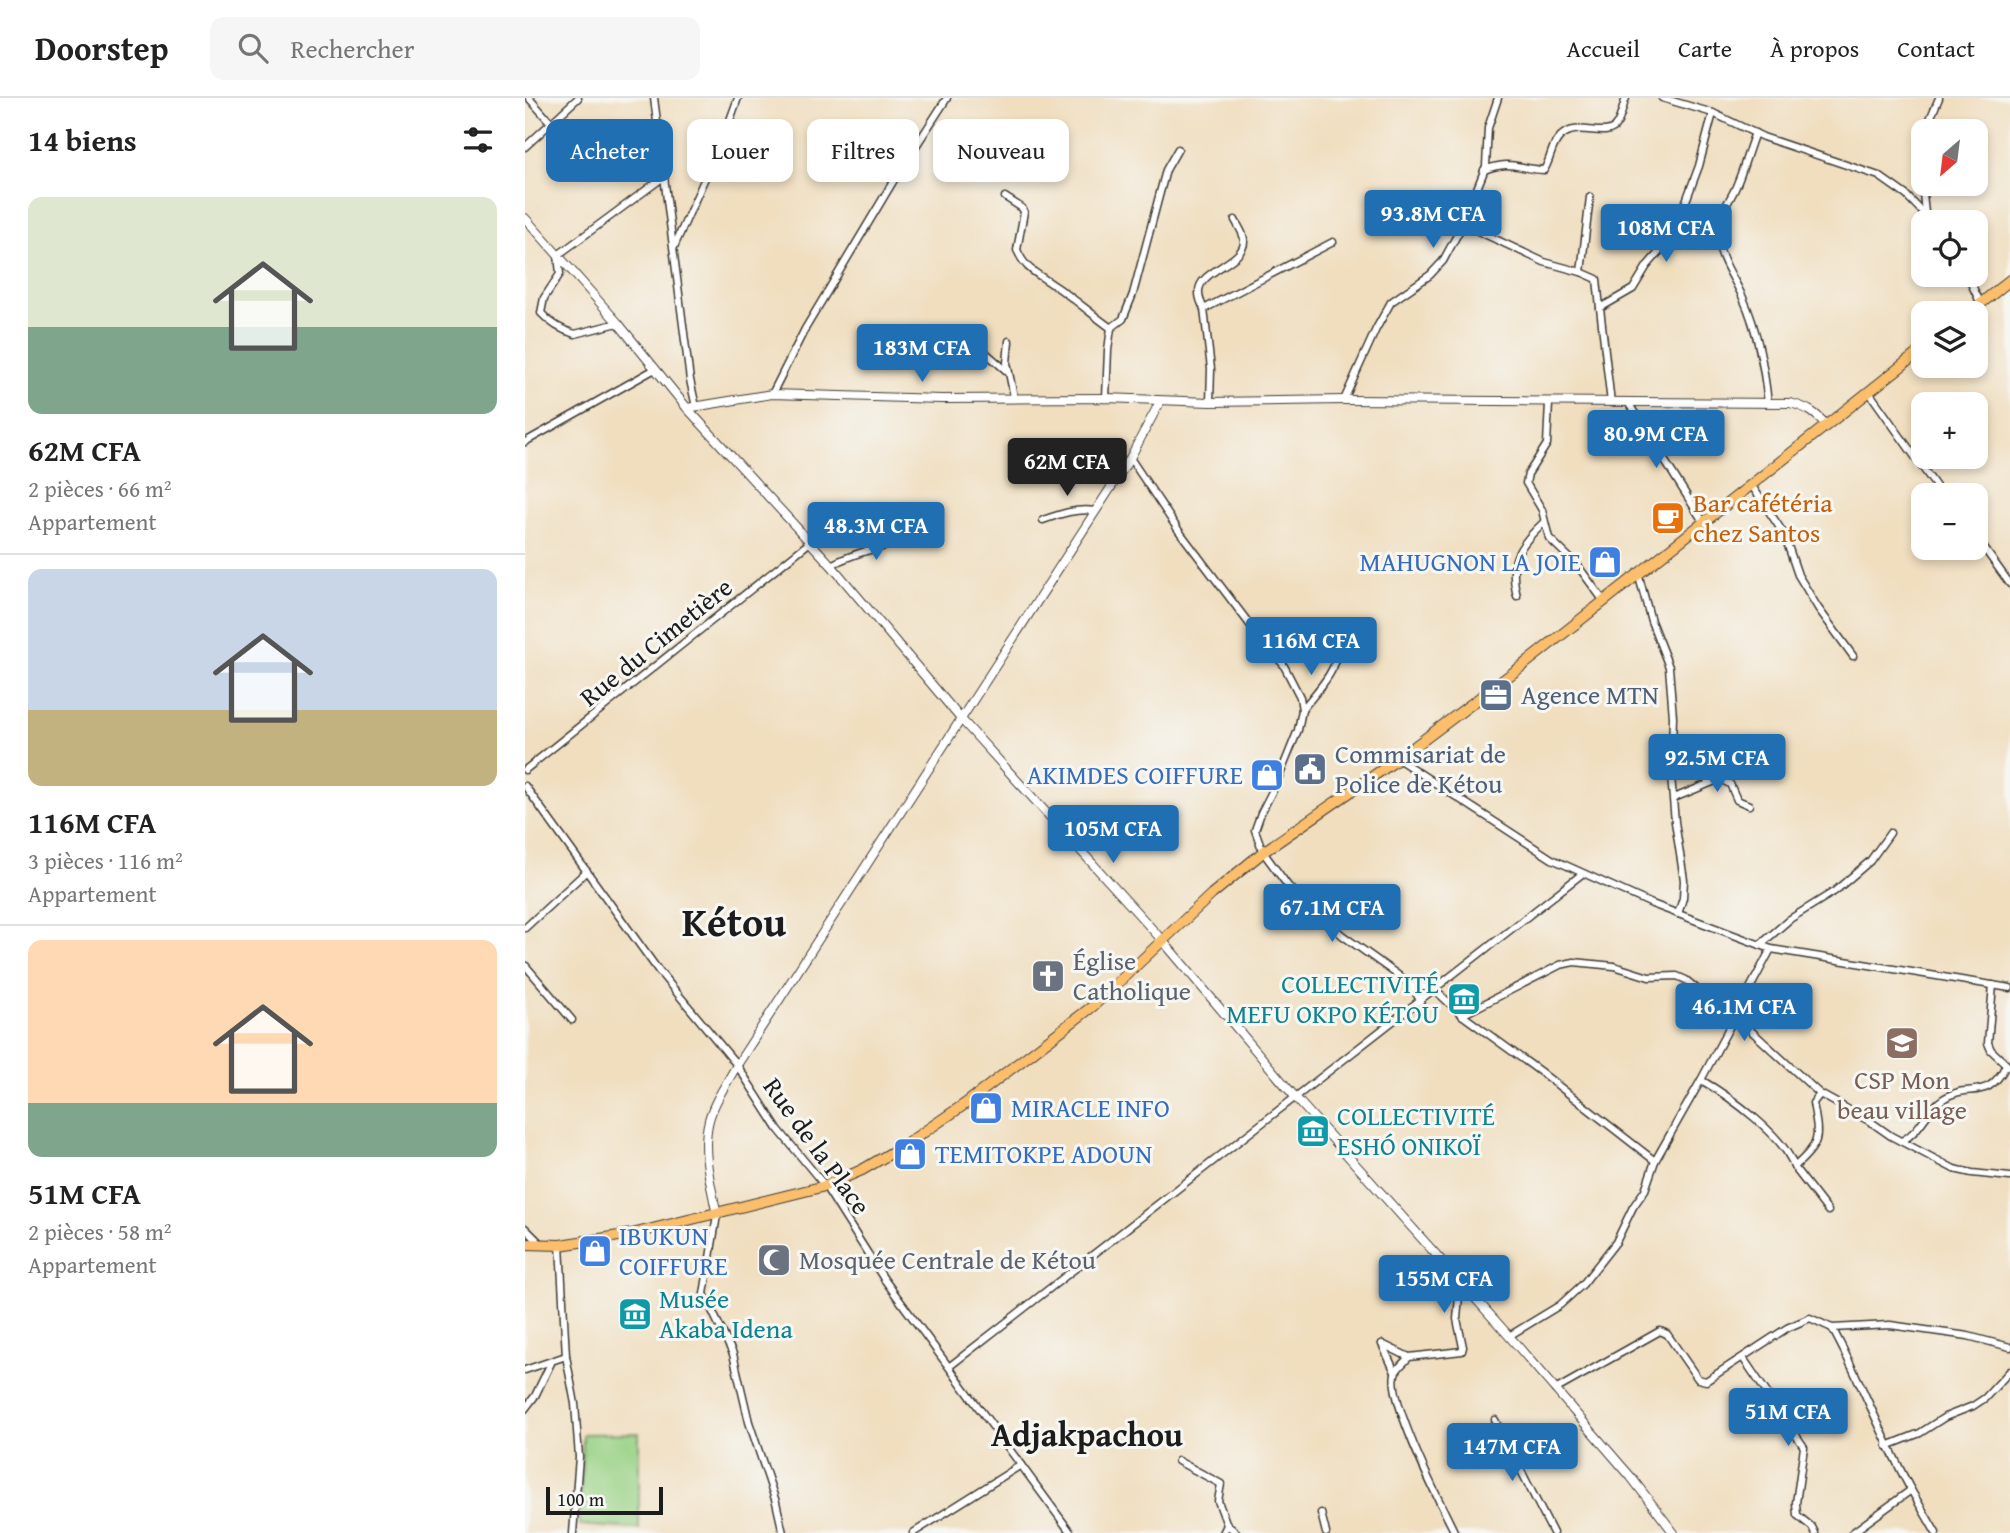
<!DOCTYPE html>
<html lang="fr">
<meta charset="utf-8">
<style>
:root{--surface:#fff;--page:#f6f6f6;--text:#222;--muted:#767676;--line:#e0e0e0;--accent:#1f6fb2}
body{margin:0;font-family:"Gentium Book Plus",serif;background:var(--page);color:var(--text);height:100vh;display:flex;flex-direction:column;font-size:26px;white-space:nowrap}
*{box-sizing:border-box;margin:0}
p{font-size:23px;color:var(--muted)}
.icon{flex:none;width:38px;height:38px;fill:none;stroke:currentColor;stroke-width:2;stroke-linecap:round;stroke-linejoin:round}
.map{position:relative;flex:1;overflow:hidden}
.details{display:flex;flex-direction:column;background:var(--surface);width:525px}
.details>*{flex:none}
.guide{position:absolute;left:21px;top:21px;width:665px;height:63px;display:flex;gap:14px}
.needle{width:46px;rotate:208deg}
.fabs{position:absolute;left:1386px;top:21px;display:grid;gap:14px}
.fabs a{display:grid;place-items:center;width:77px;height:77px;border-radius:14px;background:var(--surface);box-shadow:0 4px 10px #0003;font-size:35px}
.scale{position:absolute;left:21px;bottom:18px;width:117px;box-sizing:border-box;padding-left:7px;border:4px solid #1c1c1c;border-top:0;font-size:19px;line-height:24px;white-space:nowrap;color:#1c1c1c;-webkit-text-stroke:5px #f6f6f2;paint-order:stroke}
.price{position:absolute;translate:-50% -60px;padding:0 16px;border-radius:7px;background:var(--accent);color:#fff;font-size:23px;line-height:46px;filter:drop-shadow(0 2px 4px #0008)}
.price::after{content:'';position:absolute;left:50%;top:42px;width:21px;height:16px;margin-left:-10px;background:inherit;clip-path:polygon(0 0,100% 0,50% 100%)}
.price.selected{background:#222;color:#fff}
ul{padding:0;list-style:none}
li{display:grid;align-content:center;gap:14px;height:371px;padding:0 28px}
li+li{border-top:2px solid var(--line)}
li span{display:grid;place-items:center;height:217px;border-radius:14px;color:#555}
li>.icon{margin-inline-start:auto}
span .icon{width:126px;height:126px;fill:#fffc;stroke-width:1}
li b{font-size:30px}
h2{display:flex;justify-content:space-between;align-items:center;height:84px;padding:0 28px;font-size:30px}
.tag{padding:0 24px;border-radius:14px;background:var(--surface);box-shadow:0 4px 10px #0003;font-size:24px;line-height:63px}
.tag.selected{background:var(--accent);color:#fff}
header{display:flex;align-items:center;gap:42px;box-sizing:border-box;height:98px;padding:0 35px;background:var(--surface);border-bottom:2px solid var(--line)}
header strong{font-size:33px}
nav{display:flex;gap:38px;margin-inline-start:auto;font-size:24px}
.search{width:490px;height:63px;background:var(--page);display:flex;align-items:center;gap:18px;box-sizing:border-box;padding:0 24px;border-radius:14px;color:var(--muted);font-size:26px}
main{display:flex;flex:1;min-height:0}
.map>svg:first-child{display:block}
.green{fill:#9ad285;stroke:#5b7750;stroke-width:2}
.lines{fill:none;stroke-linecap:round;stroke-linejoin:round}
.minor-casing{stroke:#3c3934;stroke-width:9}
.tertiary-casing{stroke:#3c3934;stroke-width:10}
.primary-casing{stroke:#3c3934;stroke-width:12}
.minor{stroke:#fff;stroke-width:6}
.tertiary{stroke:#fff;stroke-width:8}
.primary{stroke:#fabe6d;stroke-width:10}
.labels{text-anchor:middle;stroke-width:6;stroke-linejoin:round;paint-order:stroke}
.food-label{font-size:26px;fill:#c56008;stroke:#f6f6f2;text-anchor:start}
.shop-label{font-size:26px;fill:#366cbe;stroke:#f6f6f2;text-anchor:start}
.street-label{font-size:26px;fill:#1c1c1c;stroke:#f6f6f2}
.service-label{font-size:26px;fill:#4e5e75;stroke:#f6f6f2;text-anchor:start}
.worship-label{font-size:26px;fill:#5b616d;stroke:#f6f6f2;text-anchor:start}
.culture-label{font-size:26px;fill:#0d838f;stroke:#f6f6f2;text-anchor:start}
.education-label{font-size:26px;fill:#785e54;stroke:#f6f6f2}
.district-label{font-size:33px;font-weight:bold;fill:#1c1c1c;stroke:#f6f6f2}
.town-label{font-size:40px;font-weight:bold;fill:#1c1c1c;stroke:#f6f6f2}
</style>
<header>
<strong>Doorstep</strong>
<div class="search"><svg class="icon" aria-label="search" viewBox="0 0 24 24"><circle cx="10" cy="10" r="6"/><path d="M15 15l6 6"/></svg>Rechercher</div>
<nav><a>Accueil</a><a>Carte</a><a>À propos</a><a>Contact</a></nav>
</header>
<main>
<section class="details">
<h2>14 biens<svg class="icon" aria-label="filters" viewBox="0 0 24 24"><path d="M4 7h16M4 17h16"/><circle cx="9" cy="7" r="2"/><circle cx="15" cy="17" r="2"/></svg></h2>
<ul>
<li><span style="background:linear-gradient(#dfe7d0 60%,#7fa58c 0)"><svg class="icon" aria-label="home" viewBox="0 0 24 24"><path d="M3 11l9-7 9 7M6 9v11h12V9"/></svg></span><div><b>62M CFA</b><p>2 pièces · 66 m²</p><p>Appartement</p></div></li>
<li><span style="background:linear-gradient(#c9d6e8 65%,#c2b280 0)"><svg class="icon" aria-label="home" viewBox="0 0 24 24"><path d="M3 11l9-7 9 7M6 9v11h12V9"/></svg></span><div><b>116M CFA</b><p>3 pièces · 116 m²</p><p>Appartement</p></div></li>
<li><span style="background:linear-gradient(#ffd9b3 75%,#7fa58c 0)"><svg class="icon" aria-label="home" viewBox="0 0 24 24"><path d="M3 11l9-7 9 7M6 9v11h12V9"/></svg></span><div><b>51M CFA</b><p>2 pièces · 58 m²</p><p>Appartement</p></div></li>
</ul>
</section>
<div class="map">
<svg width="1485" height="1435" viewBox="0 0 1485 1435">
<rect width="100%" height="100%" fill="#f6f6f2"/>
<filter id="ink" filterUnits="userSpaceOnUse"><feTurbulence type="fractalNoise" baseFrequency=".0143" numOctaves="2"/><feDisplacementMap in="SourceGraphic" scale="14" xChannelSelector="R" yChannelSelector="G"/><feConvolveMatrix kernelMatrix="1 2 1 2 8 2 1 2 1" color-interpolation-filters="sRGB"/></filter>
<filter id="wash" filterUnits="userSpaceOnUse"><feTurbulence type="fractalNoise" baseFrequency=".00686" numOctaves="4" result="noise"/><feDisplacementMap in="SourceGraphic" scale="28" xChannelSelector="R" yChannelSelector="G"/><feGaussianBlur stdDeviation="1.57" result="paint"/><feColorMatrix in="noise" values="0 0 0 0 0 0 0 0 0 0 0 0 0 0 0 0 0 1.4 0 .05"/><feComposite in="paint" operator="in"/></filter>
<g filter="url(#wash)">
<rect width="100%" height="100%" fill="#f0debf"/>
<polygon class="green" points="114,1335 114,1431 55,1427 58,1336"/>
</g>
<g filter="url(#ink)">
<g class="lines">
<g class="minor-casing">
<g id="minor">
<polyline points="4,0 26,25"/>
<polyline points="129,0 165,282 171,309"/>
<polyline points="1137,0 1188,15 1238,39 1354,78 1381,97 1407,124"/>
<polyline points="1400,33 1414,0"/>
<path d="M1230 35C1223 52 1219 70 1212 86 1206 103 1191 117 1192 136 1194 161 1209 179 1218 200 1233 233 1239 270 1243 305"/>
<polyline points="1398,38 1395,65 1400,115"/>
<polyline points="0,49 53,0"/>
<path d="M959 72C988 61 992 71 1019 72 1026 62 1026 46 1036 38 1054 22 1082 43 1092 26 1096 19 1098 8 1101 0"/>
<path d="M480 99 497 110 499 114 492 152C501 172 510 174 527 186 548 199 566 216 586 230"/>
<polyline points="1065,99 1056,174 1072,181 1075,210"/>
<polyline points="938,126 961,68 963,30 973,0"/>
<polyline points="149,149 201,33 213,0"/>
<polyline points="1442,177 1456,206"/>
<path d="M679 211C677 207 674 200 674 195 672 172 721 165 719 142 719 136 713 128 710 122"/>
<path d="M93 225 50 236C36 232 26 226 16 215L19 200 35 176 33 157 140 78"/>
<polyline points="484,243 482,265 489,299"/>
<polyline points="460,254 483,274"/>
<polyline points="1344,294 1417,397"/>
<polyline points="247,296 280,231 369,82 422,0"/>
<polyline points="581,300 583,252 586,230 598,221 608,196 641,72 653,51"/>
<polyline points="819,302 851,231 866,204 905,177 918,163 938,126 1019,164 1056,174"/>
<polyline points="685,304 686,271 679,211 808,144"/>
<polyline points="1024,305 1022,346 1003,376 1001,385 1017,412 1024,440 1053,468 1078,502"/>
<polyline points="1086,305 1075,210 1108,191 1122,168 1148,138 1174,68 1188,15"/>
<polyline points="1104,306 1179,425"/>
<polyline points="0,344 130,271"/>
<polyline points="605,360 654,433 735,540 758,566 775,599 777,612 773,632 752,684 736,715 730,732 738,754 763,788 817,837 884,885 910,892 937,917 1017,975 1130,1063"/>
<polyline points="1227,388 1259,436 1273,477 1293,510 1328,558"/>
<path d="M518 422C535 416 552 410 570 413"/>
<polyline points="1451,439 1485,486"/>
<path d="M306 467C333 453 360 448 389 442"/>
<polyline points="1113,475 1126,523 1144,569 1148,619 1146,678 1150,724 1159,782 1158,800 1153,816"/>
<path d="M992 498C983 464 993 448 1019 424"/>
<path d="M777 612C790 595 813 573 813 550"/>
<polyline points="873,661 1027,761 1127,806 1246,851 1485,890"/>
<polyline points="0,672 284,445"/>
<polyline points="0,688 133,872 212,967 253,1031 300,1088 359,1181 546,1435"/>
<polyline points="1149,700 1195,681 1205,686 1212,702 1224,707"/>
<polyline points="0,830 62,773"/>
<polyline points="1235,847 1265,821 1310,793 1345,763 1365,735"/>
<polyline points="0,867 47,922"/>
<polyline points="884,885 896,903"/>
<polyline points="1468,887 1463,945 1466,952 1483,968"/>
<polyline points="937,917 1035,867 1049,864 1089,868 1124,879 1152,878 1161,882 1178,896 1209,917 1295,996 1346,1024 1366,1038 1429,1071 1447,1075 1485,1079"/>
<path d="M1176 982C1204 998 1260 1038 1269 1069"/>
<path d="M1295 996 1288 1005C1294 1039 1297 1045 1269 1069L1303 1113"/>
<path d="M1377 1043C1397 1032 1401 1012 1418 1001 1444 983 1462 1006 1481 967"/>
<polyline points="192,1117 179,1196 208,1256 224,1324 251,1404 258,1435"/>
<polyline points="0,1130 16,1146"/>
<polyline points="35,1147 41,1258 50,1306 54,1359 48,1435"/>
<path d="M1307 1230C1336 1283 1357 1339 1386 1392"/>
<polyline points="984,1238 1035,1207 1058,1186 1091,1144 1108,1109 1120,1092 1130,1063 1176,982 1246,851"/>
<polyline points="857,1246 870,1274"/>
<polyline points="857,1246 884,1259"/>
<polyline points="1218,1260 1279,1349 1271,1405 1272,1417 1287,1429 1290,1435"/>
<polyline points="425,1268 1057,776"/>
<polyline points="0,1272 41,1258"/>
<polyline points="1030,1292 1135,1233 1142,1236 1173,1281 1181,1283 1262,1230 1285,1220 1307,1230 1365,1227 1443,1238 1485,1249"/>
<polyline points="0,1311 10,1298 26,1265"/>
<polyline points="970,1322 1028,1435"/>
<polyline points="1362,1348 1395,1335 1420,1319 1448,1308 1460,1300 1485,1273"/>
<polyline points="653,1363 696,1386 693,1403 702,1427 698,1435"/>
<polyline points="796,1415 801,1435"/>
<polyline points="702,1427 712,1435"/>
<polyline points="388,1435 496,1367"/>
<path d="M930 1435C916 1407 863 1303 870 1276 872 1270 880 1264 884 1259L937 1253 938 1249 932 1221 935 1186"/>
<polyline points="1327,1435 1386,1392 1411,1435"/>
</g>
</g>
<g class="tertiary-casing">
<g id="tertiary">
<polyline points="0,120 93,225 162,310 306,467 436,621 637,842 771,1000 984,1238 1106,1379 1149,1435"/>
<path d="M162 310 247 296 416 301 581 300 685 304 819 302 1265 305C1281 309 1290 314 1301 327"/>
<path d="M192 1117C186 1087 176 1053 184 1022 189 1003 202 985 212 967L605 360 635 304"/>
</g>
</g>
<g class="primary-casing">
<g id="primary">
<polyline points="1444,215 1485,182"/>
<polyline points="0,1146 35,1147 107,1136 300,1088 337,1072 383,1045 440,1006 568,908 687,796 738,754 873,661 997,568 1398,251"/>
</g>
</g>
<use href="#minor" class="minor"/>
<use href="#tertiary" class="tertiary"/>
<use href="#primary" class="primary"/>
</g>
</g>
<defs>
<g id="cafe-square" transform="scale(1.75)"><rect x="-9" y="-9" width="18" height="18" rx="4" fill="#e8710a" stroke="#f6f6f2"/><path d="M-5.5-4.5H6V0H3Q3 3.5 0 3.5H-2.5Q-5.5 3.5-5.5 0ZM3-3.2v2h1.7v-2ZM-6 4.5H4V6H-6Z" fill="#fff"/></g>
<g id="shop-square" transform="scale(1.75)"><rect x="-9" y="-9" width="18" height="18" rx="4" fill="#3f7fe0" stroke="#f6f6f2"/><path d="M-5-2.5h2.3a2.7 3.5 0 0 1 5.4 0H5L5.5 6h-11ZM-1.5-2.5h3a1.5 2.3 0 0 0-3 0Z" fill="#fff"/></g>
<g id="office-square" transform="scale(1.75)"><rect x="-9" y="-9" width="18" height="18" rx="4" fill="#5c6f8a" stroke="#f6f6f2"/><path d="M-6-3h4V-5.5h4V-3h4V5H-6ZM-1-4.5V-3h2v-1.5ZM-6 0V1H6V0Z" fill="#fff"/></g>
<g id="civic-square" transform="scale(1.75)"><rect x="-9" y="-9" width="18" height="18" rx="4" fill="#5c6f8a" stroke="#f6f6f2"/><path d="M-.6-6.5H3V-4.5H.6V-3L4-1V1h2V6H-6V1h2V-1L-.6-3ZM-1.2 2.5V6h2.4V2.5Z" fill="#fff"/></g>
<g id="church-square" transform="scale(1.75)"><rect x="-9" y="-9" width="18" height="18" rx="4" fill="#6b7280" stroke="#f6f6f2"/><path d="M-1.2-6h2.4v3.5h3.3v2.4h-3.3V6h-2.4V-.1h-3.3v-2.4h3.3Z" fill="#fff"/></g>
<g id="museum-square" transform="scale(1.75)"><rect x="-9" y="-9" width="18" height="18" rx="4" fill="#0f9aa8" stroke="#f6f6f2"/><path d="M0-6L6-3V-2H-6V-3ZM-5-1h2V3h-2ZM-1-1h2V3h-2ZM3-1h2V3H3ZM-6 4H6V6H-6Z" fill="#fff"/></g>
<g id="school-square" transform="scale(1.75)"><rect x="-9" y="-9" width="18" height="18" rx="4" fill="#8d6e63" stroke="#f6f6f2"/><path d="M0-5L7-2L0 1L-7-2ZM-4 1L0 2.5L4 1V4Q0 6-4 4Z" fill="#fff"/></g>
<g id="mosque-square" transform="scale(1.75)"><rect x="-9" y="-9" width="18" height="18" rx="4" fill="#6b7280" stroke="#f6f6f2"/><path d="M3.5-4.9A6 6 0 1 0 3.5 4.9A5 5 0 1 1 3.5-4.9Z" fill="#fff"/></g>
</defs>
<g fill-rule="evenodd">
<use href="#cafe-square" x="1143" y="420"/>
<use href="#shop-square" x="1080" y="464"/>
<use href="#office-square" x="971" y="597"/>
<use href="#civic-square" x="785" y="671"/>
<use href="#shop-square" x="742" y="677"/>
<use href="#church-square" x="523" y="878"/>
<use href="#museum-square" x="939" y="901"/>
<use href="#school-square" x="1377" y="945"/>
<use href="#shop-square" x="461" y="1010"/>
<use href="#museum-square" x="788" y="1033"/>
<use href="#shop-square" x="385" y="1056"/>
<use href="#shop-square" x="70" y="1153"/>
<use href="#mosque-square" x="249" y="1162"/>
<use href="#museum-square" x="110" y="1216"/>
</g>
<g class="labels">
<g class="food-label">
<text x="1168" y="414">Bar cafétéria<tspan x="1168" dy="30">chez Santos</tspan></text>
</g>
<g class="shop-label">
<text x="1056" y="473" text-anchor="end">MAHUGNON LA JOIE</text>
<text x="718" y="686" text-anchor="end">AKIMDES COIFFURE</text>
<text x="486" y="1019">MIRACLE INFO</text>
<text x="410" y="1065">TEMITOKPE ADOUN</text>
<text x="94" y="1147">IBUKUN<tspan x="94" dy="30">COIFFURE</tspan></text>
</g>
<g class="street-label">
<text transform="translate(131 544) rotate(-39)" y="9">Rue du Cimetière</text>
<text transform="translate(292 1048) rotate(54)" y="9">Rue de la Place</text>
</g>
<g class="service-label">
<text x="996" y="606">Agence MTN</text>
<text x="810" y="665">Commisariat de<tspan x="810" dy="30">Police de Kétou</tspan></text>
</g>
<g class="worship-label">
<text x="548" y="872">Église<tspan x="548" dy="30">Catholique</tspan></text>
<text x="274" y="1171">Mosquée Centrale de Kétou</text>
</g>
<g class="culture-label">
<text x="914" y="895" text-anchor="end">COLLECTIVITÉ<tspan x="914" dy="30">MEFU OKPO KÉTOU</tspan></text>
<text x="812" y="1027">COLLECTIVITÉ<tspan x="812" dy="30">ESHÓ ONIKOÏ</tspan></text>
<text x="134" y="1210">Musée<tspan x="134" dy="30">Akaba Idena</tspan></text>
</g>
<g class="education-label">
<text x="1377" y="991">CSP Mon<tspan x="1377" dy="30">beau village</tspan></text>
</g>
<g class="district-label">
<text x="562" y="1348">Adjakpachou</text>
</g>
<g class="town-label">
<text x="209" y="838">Kétou</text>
</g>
</g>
</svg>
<div class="fabs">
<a><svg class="needle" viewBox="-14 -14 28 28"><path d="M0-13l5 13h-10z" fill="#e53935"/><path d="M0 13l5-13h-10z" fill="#767676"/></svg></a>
<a><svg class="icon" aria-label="locate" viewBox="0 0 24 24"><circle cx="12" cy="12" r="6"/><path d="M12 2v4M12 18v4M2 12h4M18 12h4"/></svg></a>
<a><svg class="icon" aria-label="layers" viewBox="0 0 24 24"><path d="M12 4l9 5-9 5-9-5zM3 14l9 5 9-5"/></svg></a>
<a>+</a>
<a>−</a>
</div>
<div class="scale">100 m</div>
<b class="price" style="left:908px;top:152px">93.8M CFA</b>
<b class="price" style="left:1141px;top:166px">108M CFA</b>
<b class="price" style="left:397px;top:286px">183M CFA</b>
<b class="price" style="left:1131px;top:372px">80.9M CFA</b>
<b class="price selected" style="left:542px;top:400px">62M CFA</b>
<b class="price" style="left:351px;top:464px">48.3M CFA</b>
<b class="price" style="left:786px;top:579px">116M CFA</b>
<b class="price" style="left:1192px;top:696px">92.5M CFA</b>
<b class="price" style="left:588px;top:767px">105M CFA</b>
<b class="price" style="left:807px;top:846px">67.1M CFA</b>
<b class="price" style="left:1219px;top:945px">46.1M CFA</b>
<b class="price" style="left:919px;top:1217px">155M CFA</b>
<b class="price" style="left:1263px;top:1350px">51M CFA</b>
<b class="price" style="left:987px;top:1385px">147M CFA</b>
<div class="guide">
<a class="tag selected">Acheter</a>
<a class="tag">Louer</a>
<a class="tag">Filtres</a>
<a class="tag">Nouveau</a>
</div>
</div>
</main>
